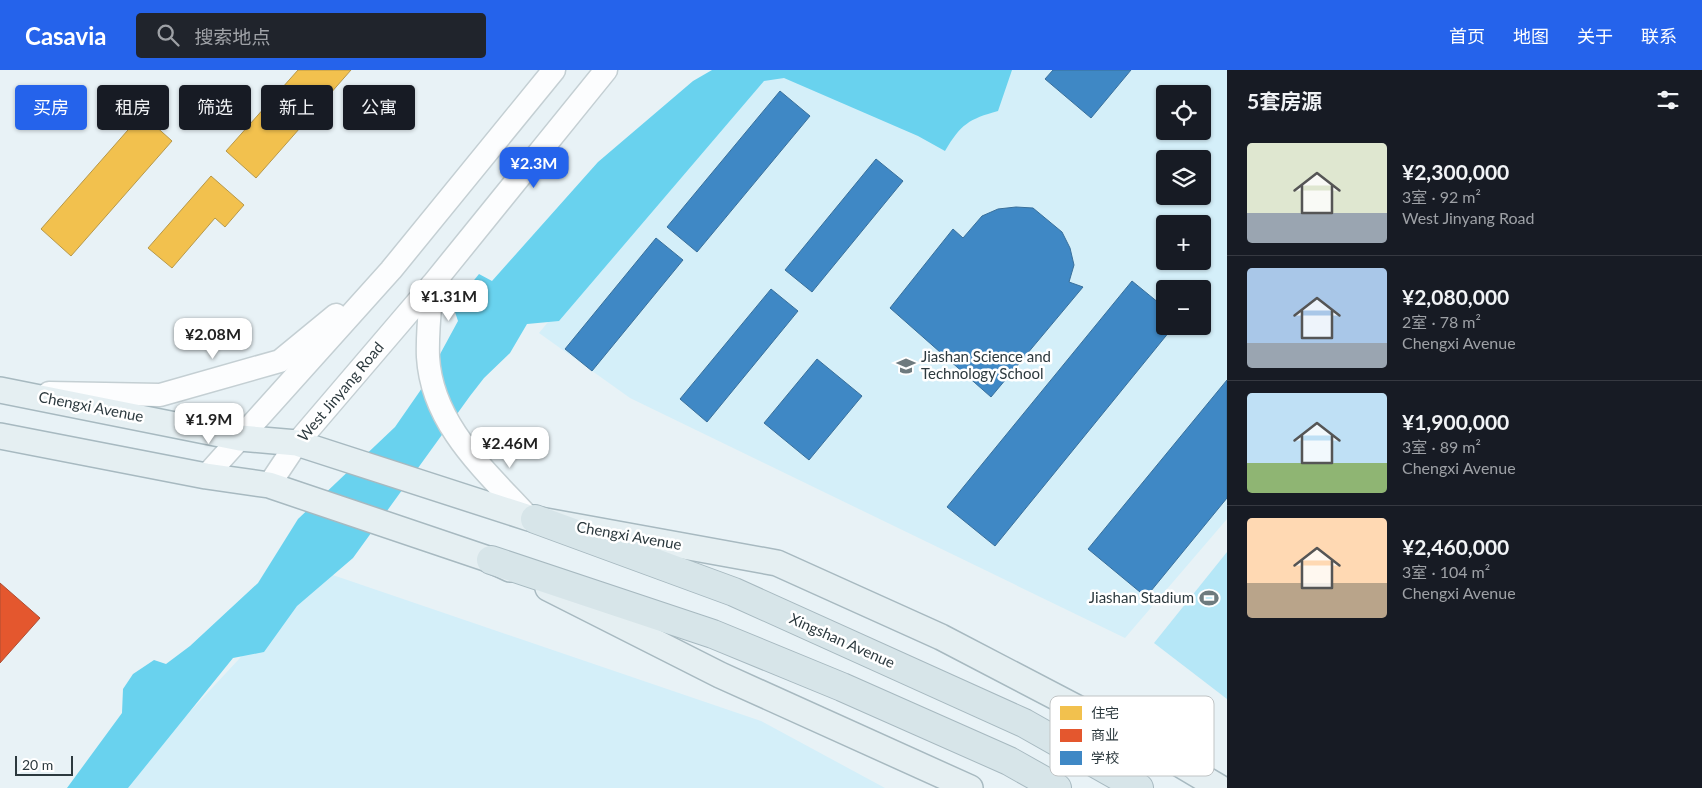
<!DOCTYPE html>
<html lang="zh">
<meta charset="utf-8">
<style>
:root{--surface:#171b24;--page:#20242c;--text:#f1f3f6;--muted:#9ea1a6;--line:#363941;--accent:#2563eb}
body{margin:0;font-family:Lato,"Noto Sans SC",sans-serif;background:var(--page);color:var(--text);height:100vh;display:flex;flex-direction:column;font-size:19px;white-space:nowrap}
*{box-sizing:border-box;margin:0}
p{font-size:16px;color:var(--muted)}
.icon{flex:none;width:28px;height:28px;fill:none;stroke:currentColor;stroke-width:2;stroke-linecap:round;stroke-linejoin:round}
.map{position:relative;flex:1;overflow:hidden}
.side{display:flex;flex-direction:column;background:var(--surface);width:475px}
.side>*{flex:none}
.hud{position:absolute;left:15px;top:15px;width:475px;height:45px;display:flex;gap:10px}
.tools{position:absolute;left:1156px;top:15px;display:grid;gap:10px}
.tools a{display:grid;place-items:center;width:55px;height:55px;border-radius:5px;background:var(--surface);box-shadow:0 1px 4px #0004;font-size:25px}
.scale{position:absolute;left:15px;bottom:12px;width:58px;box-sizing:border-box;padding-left:5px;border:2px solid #2c393e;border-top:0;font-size:14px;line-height:18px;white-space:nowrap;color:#2c393e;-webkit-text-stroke:4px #fff;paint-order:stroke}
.price{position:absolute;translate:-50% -42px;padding:0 11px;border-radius:10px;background:#fff;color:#222;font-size:16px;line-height:32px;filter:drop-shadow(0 1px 2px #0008)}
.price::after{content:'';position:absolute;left:50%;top:30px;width:15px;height:11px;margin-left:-8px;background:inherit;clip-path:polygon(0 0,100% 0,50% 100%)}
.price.active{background:var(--accent);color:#fff}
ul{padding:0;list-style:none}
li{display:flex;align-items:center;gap:15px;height:125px;padding:0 20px}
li+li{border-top:1px solid var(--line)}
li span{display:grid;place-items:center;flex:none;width:140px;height:100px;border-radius:5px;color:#555}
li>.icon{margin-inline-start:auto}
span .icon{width:60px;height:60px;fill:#fffc;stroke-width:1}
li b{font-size:21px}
h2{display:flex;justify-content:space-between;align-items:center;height:60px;padding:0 20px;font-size:21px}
.chip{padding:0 18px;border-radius:5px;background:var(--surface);box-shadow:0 1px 4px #0004;font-size:18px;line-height:45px}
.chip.active{background:var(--accent);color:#fff}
header{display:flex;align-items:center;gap:30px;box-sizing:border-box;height:70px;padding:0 25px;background:var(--accent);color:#fff}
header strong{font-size:24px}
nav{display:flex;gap:28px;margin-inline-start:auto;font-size:18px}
.search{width:350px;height:45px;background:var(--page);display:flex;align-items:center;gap:12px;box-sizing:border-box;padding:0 18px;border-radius:5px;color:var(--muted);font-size:19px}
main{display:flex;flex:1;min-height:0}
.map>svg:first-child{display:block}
.built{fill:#d4eff9;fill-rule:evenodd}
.green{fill:#b6e7f7}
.water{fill:#69d2ee}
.homes{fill:#f2c14e;stroke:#b79849}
.shops{fill:#e4572e;stroke:#ad4e33}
.schools{fill:#3f88c5;stroke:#39709c}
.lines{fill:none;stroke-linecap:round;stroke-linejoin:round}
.secondary-casing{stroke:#c4cfd3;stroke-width:25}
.primary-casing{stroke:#a7b9c0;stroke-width:28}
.highway-casing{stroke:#a7b9c0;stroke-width:30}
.secondary{stroke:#fcfdfe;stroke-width:22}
.primary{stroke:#e5eff2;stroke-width:25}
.highway{stroke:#d7e5e9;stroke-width:28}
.labels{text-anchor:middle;stroke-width:5;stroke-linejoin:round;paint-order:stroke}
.poi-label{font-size:15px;fill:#2c393e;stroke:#fff;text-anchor:start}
.street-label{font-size:15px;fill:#2c393e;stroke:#fff}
.key{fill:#fff;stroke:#c0c4c5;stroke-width:1}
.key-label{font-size:14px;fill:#2c393e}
</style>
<header>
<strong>Casavia</strong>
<div class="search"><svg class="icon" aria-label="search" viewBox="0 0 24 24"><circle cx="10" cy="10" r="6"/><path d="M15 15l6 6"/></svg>搜索地点</div>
<nav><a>首页</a><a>地图</a><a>关于</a><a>联系</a></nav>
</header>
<main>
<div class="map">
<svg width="1227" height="718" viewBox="0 0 1227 718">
<rect width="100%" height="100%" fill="#e8f2f6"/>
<g class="built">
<path d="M756 0H1227V449L1125 568 630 328 539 263ZM1165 24H1202V61H1165ZM1165 89H1202V126H1165ZM1165 154H1202V191H1165ZM1165 219H1202V256H1165Z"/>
<polygon points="321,501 761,651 885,718 119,718"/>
</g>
<polygon class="green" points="1227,482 1227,629 1154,573"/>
<path class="water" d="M712 0H1012L998 41C969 49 961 54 945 81L918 66 784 8 764 11 559 251 527 254 510 283 484 308 470 326 353 488 297 536 264 582 233 588 128 718H67L122 643 123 619 133 604 154 590 166 594 190 576 258 513 298 449 395 357 420 321 458 251 453 236 479 204 492 211 598 92 693 11Z"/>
<g class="homes">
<polygon points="298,0 351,0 256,108 226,81"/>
<polygon points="142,44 172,71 71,186 41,159"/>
<polygon points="211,106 244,135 225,157 215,148 172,198 148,178"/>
</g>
<polygon class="shops" points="0,513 40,548 0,593"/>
<g class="schools">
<polygon points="1053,0 1131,0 1091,48 1045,9"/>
<polygon points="780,21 810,46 697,182 667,157"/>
<polygon points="876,89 903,111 812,222 785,200"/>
<polygon points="1016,137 1033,138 1062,162 1070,178 1074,195 1069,212 1083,217 991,327 890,238 953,159 963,168 982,146 998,139"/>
<polygon points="656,168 683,190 592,301 565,279"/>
<polygon points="1132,211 1165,238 1165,256 1174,256 995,476 947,437"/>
<polygon points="771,219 798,241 707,352 680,329"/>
<polygon points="817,289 862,326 809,390 764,353"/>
<polygon points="1227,310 1227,428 1146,527 1088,479"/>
</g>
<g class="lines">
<g class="secondary-casing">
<g id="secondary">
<path d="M432 215C430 238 427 263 428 287 432 355 486 401 529 448"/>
<polyline points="49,323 160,325 280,291 336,245"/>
<polyline points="206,406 391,200 554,0"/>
<polyline points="269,415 297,373 432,215 606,0"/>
</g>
</g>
<g class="primary-casing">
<g id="primary">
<polyline points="0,320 240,368 297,373 529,448 777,493 941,567 1146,674 1220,718"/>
<polyline points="0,366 206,406 269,415 491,490 510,499"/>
<polyline points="548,518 720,605 970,718"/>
</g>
</g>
<g class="highway-casing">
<g id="highway">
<polyline points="535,449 734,522 1024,653 1139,718"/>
<polyline points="491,490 713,564 842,617 1009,691 1057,718"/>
</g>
</g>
<use href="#secondary" class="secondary"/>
<use href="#primary" class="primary"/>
<use href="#highway" class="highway"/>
</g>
<defs>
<g id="school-bare" transform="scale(1.5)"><path d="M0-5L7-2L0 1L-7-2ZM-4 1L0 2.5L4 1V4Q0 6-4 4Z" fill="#6e7a7e" stroke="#fff" stroke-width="2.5" paint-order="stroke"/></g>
<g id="stadium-bare" transform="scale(1.5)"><path d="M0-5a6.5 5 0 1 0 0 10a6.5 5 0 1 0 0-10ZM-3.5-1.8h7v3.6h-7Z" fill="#6e7a7e" stroke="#fff" stroke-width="2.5" paint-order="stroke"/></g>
</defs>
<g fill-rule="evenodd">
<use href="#school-bare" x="906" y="296"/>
<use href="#stadium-bare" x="1209" y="528"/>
</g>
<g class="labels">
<g class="poi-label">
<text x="921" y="292">Jiashan Science and<tspan x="921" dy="17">Technology School</tspan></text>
<text x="1194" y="533" text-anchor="end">Jiashan Stadium</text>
</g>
<g class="street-label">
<text transform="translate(341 322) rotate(-50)" y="5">West Jinyang Road</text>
<text transform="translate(91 337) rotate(11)" y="5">Chengxi Avenue</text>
<text transform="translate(629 466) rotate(10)" y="5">Chengxi Avenue</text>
<text transform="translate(842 571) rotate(24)" y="5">Xingshan Avenue</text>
</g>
</g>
<rect x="1050" y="626" width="164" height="80" rx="8" class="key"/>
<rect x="1060" y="636" width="22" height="14" fill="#f2c14e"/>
<rect x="1060" y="659" width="22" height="13" fill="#e4572e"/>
<rect x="1060" y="681" width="22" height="14" fill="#3f88c5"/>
<g class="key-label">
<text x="1091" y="648">住宅</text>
<text x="1091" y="670">商业</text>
<text x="1091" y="693">学校</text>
</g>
</svg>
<div class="tools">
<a><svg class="icon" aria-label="locate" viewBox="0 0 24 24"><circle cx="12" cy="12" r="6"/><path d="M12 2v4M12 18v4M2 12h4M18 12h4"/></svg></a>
<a><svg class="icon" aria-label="layers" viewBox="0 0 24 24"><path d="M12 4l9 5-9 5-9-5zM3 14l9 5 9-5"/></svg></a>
<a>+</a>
<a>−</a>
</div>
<div class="scale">20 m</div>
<b class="price active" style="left:534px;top:119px">¥2.3M</b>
<b class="price" style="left:449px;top:252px">¥1.31M</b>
<b class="price" style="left:213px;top:290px">¥2.08M</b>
<b class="price" style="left:209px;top:375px">¥1.9M</b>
<b class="price" style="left:510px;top:399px">¥2.46M</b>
<div class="hud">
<a class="chip active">买房</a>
<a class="chip">租房</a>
<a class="chip">筛选</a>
<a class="chip">新上</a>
<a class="chip">公寓</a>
</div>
</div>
<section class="side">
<h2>5套房源<svg class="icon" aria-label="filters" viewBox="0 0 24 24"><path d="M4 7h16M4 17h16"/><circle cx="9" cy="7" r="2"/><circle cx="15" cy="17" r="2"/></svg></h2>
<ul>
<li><span style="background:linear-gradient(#dfe7d0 70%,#9aa5b1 0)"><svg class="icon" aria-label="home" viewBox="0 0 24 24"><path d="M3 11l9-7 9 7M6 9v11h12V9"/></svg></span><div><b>¥2,300,000</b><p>3室 · 92 m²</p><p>West Jinyang Road</p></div></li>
<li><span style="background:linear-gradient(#a9c7e8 75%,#9aa5b1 0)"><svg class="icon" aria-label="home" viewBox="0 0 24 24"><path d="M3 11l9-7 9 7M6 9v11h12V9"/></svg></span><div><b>¥2,080,000</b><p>2室 · 78 m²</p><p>Chengxi Avenue</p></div></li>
<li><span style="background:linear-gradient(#bfe0f5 70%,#8fb573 0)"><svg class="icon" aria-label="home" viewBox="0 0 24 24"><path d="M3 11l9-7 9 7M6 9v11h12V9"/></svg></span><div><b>¥1,900,000</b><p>3室 · 89 m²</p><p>Chengxi Avenue</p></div></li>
<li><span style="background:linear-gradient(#ffd9b3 65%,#b9a48a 0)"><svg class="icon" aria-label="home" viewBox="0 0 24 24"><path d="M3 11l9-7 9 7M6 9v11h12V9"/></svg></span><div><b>¥2,460,000</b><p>3室 · 104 m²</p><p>Chengxi Avenue</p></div></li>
</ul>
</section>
</main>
